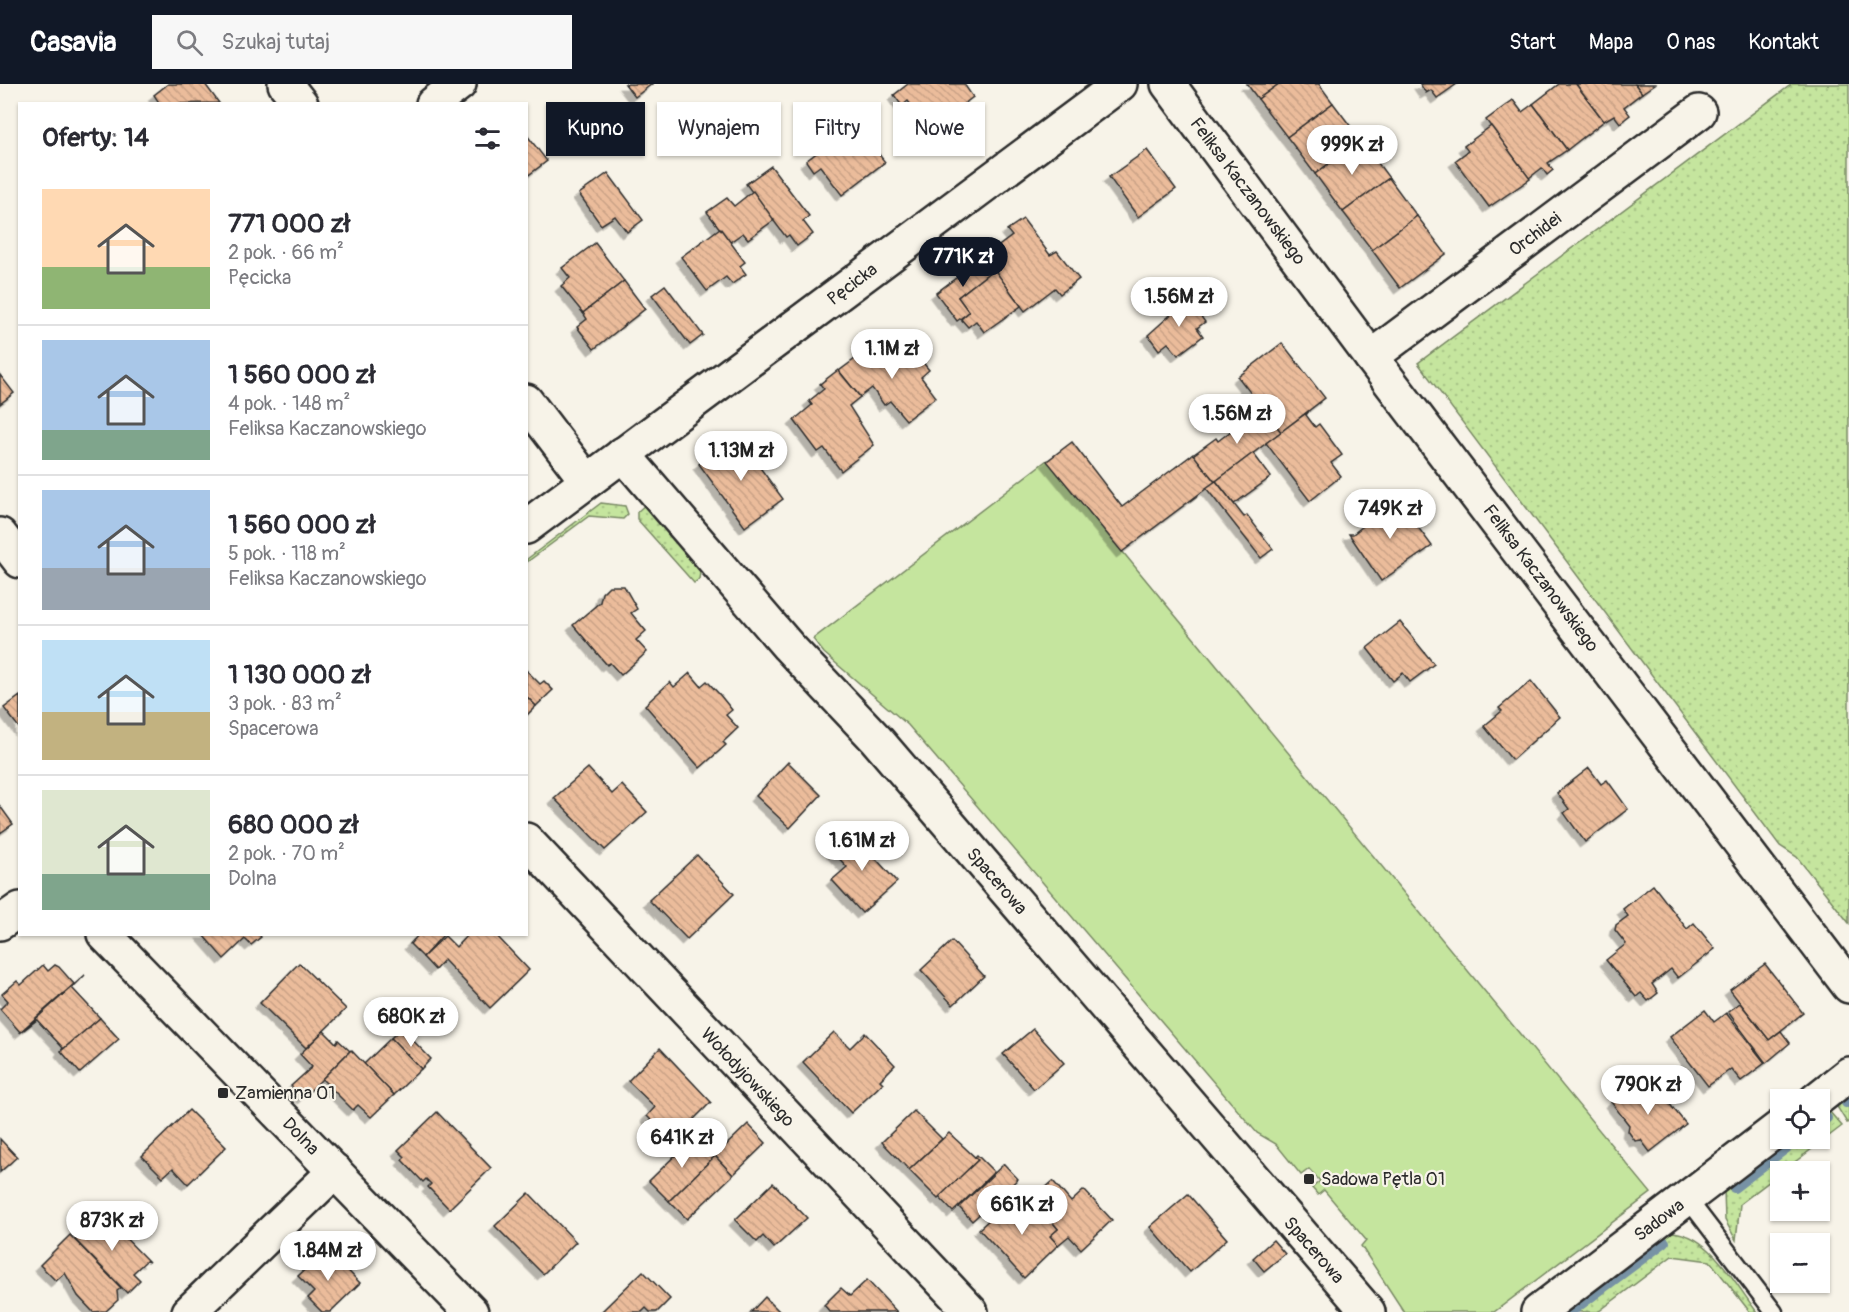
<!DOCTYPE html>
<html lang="pl">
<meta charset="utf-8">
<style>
:root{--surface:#fff;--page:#f7f7f7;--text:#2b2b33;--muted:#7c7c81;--line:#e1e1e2;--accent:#111827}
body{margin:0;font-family:Pangolin,sans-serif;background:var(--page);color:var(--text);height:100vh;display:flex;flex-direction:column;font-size:22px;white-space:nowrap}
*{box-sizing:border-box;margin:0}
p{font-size:20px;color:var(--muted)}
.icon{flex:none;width:33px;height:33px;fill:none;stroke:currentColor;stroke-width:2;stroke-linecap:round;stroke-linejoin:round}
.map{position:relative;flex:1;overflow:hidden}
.drawer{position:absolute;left:18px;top:18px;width:510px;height:834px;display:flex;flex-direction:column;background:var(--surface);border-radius:0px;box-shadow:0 2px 4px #0004}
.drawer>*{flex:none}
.top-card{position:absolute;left:546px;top:18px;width:570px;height:54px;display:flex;gap:12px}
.buttons{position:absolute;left:1770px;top:1005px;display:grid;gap:12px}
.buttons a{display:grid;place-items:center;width:60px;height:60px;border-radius:0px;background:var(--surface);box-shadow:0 2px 4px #0004;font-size:30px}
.price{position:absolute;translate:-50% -51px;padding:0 14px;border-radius:21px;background:#fff;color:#222;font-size:20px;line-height:39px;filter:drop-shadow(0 2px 3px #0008)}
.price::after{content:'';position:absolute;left:50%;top:36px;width:18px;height:14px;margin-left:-9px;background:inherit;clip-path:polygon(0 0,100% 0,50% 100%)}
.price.selected{background:var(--accent);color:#fff}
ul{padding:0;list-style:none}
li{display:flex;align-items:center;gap:18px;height:150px;padding:0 24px}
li+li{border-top:2px solid var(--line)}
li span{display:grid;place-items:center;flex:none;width:168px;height:120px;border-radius:0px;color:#555}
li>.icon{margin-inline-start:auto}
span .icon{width:72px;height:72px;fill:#fffc;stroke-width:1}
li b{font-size:26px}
h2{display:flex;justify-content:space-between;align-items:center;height:72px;padding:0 24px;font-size:26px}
.pill{padding:0 21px;border-radius:0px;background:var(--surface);box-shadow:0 2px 4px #0004;font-size:21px;line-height:54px}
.pill.selected{background:var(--accent);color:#fff}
header{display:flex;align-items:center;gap:36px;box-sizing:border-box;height:84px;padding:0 30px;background:var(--accent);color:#fff}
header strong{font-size:28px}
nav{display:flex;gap:33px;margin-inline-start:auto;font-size:21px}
.search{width:420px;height:54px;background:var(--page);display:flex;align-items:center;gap:15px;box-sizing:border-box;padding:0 21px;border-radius:0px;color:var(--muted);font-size:22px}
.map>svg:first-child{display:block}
.grass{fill:url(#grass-dots);stroke:#788864;stroke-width:1.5}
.park{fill:#c5e59e;stroke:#788864;stroke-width:1.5}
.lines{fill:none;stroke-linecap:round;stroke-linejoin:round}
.stream{stroke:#7792a5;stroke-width:10}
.building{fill:url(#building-back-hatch);stroke:#2b2b2b;stroke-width:1.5;filter:url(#shadow)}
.lane-casing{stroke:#2b2b2b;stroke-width:21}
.street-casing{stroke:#2b2b2b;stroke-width:38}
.lane{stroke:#f7f3e8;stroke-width:16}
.street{stroke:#f7f3e8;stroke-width:33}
.poi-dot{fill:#2b2b2b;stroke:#f7f3e8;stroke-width:2}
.labels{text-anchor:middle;stroke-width:4.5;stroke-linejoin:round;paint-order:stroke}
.street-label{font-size:18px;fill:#2b2b2b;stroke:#f7f3e8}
.poi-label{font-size:18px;fill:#2b2b2b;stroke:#f7f3e8;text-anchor:start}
</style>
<header>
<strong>Casavia</strong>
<div class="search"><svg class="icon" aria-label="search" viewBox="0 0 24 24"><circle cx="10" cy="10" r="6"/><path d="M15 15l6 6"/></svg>Szukaj tutaj</div>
<nav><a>Start</a><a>Mapa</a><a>O nas</a><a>Kontakt</a></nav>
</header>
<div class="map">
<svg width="1849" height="1228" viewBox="0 0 1849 1228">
<defs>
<pattern id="grass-dots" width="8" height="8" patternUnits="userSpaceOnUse" patternTransform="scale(1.5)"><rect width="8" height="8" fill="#c5e59e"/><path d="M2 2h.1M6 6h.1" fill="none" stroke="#a9c588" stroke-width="1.8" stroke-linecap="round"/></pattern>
<pattern id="building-back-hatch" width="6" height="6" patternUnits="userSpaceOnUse" patternTransform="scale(1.5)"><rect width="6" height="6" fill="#ebbc9b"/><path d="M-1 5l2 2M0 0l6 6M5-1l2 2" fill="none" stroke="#caa286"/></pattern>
<filter id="shadow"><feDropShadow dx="-5.5" dy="5.5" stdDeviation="0" flood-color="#0004"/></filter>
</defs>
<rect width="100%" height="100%" fill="#f7f3e8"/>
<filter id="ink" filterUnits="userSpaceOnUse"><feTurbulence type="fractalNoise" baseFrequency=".0167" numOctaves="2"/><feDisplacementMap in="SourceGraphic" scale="12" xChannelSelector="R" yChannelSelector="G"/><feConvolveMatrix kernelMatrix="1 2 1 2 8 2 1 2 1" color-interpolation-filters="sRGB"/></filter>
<g filter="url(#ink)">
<g class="grass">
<polygon points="1792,0 1849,0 1849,839 1797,773 1780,762 1418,279"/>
<polygon points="601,419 625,422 628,430 623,435 589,432 527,478 527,475"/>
<polygon points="646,420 701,483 699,495 694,499 637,435 637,428"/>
<polygon points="1849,1011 1849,1037 1847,1039 1836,1021"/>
<polygon points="1829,1027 1842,1042 1740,1120 1736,1156 1725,1136 1724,1105 1791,1055 1820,1054 1820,1033"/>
<path d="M1667 1148C1709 1146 1734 1199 1757 1228H1750L1710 1177 1672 1172 1598 1228H1561Z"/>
</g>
<polygon class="park" points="1047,376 1651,1109 1494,1228 1404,1228 1361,1162 1366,1156 1324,1106 1318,1111 1312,1104 1320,1097 1309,1085 1301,1091 1276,1060 1257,1049 908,641 824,569 813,555"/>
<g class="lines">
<g class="stream">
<polyline points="1846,1019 1849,1017"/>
<polyline points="1820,1040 1827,1034"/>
<polyline points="1734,1104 1800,1054"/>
<polyline points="1571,1228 1665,1158"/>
</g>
</g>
<g class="building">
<polygon points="168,0 205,0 219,19 160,20 154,11"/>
<polygon points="625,0 652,0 635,13"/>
<polygon points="908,0 964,0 973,13 930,46 908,17 902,22 894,11"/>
<polygon points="1247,0 1279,0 1258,15"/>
<polygon points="1279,0 1319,0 1333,19 1287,53 1258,15"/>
<polygon points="1420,0 1457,0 1437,14 1431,6 1426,9"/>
<polygon points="1559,0 1576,0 1604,37 1567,66 1533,20"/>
<polygon points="1576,0 1635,0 1642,9 1624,23 1630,31 1620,39 1614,31 1604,37"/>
<polygon points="1635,0 1655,0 1642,9"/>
<polygon points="1513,16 1522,28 1533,20 1567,66 1548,79 1553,86 1547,91 1542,84 1529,94 1486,36"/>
<polygon points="1333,19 1361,56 1315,90 1287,53"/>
<polygon points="855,40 885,78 842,111 820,82 813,87 806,77"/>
<polygon points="1491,42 1530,95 1489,123 1455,77 1468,67 1464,62"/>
<polygon points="526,50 547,77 526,93"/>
<polygon points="1361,56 1389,94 1343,128 1315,90"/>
<polygon points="1147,66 1176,105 1138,133 1109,93"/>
<polygon points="771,82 809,132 803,137 813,150 797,162 789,151 786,153 746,100"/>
<polygon points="608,89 643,136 627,148 615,132 601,141 579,110"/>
<polygon points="1389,94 1417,132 1372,166 1343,128"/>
<polygon points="753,107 774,136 748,155 743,149 730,158 707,128 727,114 734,122"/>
<polygon points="1417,132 1446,170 1400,204 1372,166"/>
<polygon points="1023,135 1050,171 1057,167 1079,195 1060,210 1055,204 1025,227 984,173 1012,152 1007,146"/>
<polygon points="720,144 745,178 740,182 746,190 732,200 726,193 707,207 681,173"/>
<polygon points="595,159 624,197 583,229 561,202 570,194 562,184"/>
<polygon points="984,173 994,185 958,213 969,228 957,237 936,209"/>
<polygon points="994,185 1021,222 984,248 976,237 968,243 961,235 969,228 958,213"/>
<polygon points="624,197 645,225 594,265 577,243 587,235 583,229"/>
<polygon points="665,201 703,251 690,261 652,211"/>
<polygon points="1180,216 1183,221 1189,216 1205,238 1197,244 1203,252 1178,271 1168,259 1159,266 1148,251 1176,226 1172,222"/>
<polygon points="1282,259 1325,314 1281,348 1238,293"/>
<polygon points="908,260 929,286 921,293 936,313 906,336 890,317 884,321 872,304 860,313 839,287 859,272 865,280 880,270 886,277"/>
<polygon points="838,286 860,313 849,322 874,361 841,387 824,364 818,368 794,336 812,321 809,317 824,305 820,300"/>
<polygon points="0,291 14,309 0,320"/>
<polygon points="1262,323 1281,348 1215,398 1193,371 1216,354 1218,357"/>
<polygon points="1309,327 1306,331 1315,343 1319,340 1342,371 1331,379 1341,392 1310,417 1266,359"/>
<polygon points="737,352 783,415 745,443 699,380"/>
<polygon points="1072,358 1122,423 1193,370 1215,398 1122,468 1047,377"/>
<polygon points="1253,369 1271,393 1234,420 1216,397"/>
<polygon points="1216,397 1244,433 1247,431 1273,465 1261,474 1206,404"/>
<polygon points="1397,415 1432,462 1381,497 1349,450 1353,450"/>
<polygon points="609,502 624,502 637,525 631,529 646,547 636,556 647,568 621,591 610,579 607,581 573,541 600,518 602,509"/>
<polygon points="1400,538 1434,580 1410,598 1403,589 1393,597 1367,564"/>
<polygon points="526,586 540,600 544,597 553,606 536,622 526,612"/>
<polygon points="690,589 701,602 707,597 720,611 732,626 726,631 738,644 723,658 726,661 700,684 645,621 670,598 674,603"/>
<polygon points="1531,597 1560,633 1512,676 1484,642 1502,627 1499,624"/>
<polygon points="20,612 20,645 4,624"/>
<polygon points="526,612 536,622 526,632"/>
<polygon points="788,678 821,711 790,744 756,712"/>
<polygon points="588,684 612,710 622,701 647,728 605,766 554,714"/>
<polygon points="1589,684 1601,700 1607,696 1628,725 1585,758 1564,729 1569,725 1557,709"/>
<polygon points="0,722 13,740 0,749"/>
<polygon points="861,743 876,759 868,766 897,798 862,829 832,796 847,783 833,768"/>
<polygon points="697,771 734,810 687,855 649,816"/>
<polygon points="1653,801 1687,845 1694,839 1715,865 1678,894 1671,885 1652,900 1658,909 1648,917 1641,909 1636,913 1606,876 1626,860 1615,846 1616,841 1628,832 1623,825"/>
<polygon points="202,850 259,850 261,853 251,861 245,855 224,875"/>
<polygon points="444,850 423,873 410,860 419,850"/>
<polygon points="468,850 495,850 529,886 490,924 444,876 435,886 423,873 445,852 456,863"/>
<polygon points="952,857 984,892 953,921 921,886"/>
<polygon points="299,879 346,925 306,964 260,919"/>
<polygon points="1765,880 1803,929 1769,956 1730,906"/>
<polygon points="43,881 48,887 55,881 59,883 74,900 20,948 0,925 8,917 2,910 17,897 21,901"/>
<polygon points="85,891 72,904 100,934 61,967 63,964 37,936 20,949"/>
<polygon points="1740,919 1769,956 1781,947 1790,959 1766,979 1728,928"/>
<polygon points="1705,926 1714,938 1726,929 1765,979 1741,997 1731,985 1708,1002 1670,953"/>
<polygon points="100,934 119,955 80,989 61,967"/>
<polygon points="401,944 431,975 421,985 391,954"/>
<polygon points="1033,945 1064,979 1034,1005 1003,970"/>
<polygon points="324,947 336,959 338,956 350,967 303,1014 291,1002 312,983 300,970"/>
<polygon points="834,948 850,964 865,949 895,981 880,996 883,999 851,1029 803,978"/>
<polygon points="391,954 421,985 394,1011 364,980"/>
<polygon points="660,964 711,1018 672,1057 647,1032 655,1023 628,997"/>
<polygon points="351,966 394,1011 371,1033 358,1021 353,1026 322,995"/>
<polygon points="1633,1001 1642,1012 1655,1002 1686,1040 1650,1068 1641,1056 1635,1057 1628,1047 1629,1041 1611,1018"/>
<polygon points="189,1026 226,1063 188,1100 173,1084 163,1093 142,1072"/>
<polygon points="914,1027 942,1055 909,1086 882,1058"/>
<polygon points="437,1028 491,1084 449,1125 428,1103 431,1100 426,1095 423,1098 402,1076 405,1073 398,1066"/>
<polygon points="748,1040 766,1059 733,1091 715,1072"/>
<polygon points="949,1049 978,1076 938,1115 909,1086"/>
<polygon points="695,1052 715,1072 669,1117 649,1097"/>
<polygon points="0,1055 17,1073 0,1088"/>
<polygon points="977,1071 994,1088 953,1128 939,1113 978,1076 975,1073"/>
<polygon points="715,1072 733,1091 687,1135 669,1117"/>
<polygon points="1004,1080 1018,1095 972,1137 959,1123"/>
<polygon points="1053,1097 1071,1118 1084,1106 1112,1136 1081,1165 1069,1152 1058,1161 1050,1152 1058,1145 1033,1115"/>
<polygon points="773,1099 807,1134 774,1164 763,1152 757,1158 735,1136"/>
<polygon points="529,1109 576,1158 543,1190 495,1142"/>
<polygon points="1188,1110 1227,1155 1190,1188 1150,1143"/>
<polygon points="1033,1115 1058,1145 1050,1152 1058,1161 1024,1194 979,1145 1003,1123 1013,1133"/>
<polygon points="102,1130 149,1178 146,1177 133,1189 140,1196 127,1209 75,1156"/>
<polygon points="70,1151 121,1204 117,1207 118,1216 106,1227 93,1228 78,1212 65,1189 56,1197 40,1181"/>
<polygon points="1273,1156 1285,1170 1264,1187 1253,1174"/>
<polygon points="327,1165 360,1199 330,1228 322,1228 308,1214 314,1208 298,1192"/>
<polygon points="643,1187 670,1215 657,1228 650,1228 646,1224 642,1228 601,1228"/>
<polygon points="867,1196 897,1228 830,1228 824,1221 841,1204 850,1212"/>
<polygon points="765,1213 780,1228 751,1228"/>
</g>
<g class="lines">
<g class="lane-casing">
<polyline id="lane" points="1687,1114 1774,1228"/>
</g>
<g class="street-casing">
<g id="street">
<polyline points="285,0 301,20"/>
<polyline points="1168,0 1371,273 1849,902"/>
<polyline points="433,20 459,0"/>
<polyline points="1371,273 1699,28"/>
<polyline points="526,317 587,397"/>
<polyline points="623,370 788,562 876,655 1368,1228"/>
<polyline points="526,443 1120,0"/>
<polyline points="0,451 20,477"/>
<polyline points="526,756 971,1228"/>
<polyline points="0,839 20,825"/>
<polyline points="104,850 471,1228"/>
<polyline points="1816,1016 1849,990"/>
<polyline points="189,1228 335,1087"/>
<polyline points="1538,1228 1780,1043"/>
</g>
</g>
<use href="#lane" class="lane"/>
<use href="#street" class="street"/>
</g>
</g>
<g class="poi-dot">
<rect x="217" y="1003" width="12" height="12" rx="3"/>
<rect x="1303" y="1089" width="12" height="12" rx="3"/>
</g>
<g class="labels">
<g class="street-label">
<text transform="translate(1248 107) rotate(53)" y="6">Feliksa Kaczanowskiego</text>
<text transform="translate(1535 150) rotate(-37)" y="6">Orchidei</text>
<text transform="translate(852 200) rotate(-37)" y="6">Pęcicka</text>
<text transform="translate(1541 494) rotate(53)" y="6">Feliksa Kaczanowskiego</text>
<text transform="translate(997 797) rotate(49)" y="6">Spacerowa</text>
<text transform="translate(748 993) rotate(47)" y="6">Wołodyjowskiego</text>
<text transform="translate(301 1052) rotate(46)" y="6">Dolna</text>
<text transform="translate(1659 1136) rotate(-37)" y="6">Sadowa</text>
<text transform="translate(1314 1166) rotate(49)" y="6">Spacerowa</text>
</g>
<g class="poi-label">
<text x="235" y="1015">Zamienna 01</text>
<text x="1321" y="1101">Sadowa Pętla 01</text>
</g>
</g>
</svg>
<div class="buttons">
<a><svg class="icon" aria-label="locate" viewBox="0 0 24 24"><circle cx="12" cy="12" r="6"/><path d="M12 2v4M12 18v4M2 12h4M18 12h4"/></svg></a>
<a>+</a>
<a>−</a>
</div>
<b class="price" style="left:1352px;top:92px">999K zł</b>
<b class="price selected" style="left:963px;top:204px">771K zł</b>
<b class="price" style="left:1179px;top:244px">1.56M zł</b>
<b class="price" style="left:892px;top:296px">1.1M zł</b>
<b class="price" style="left:1237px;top:361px">1.56M zł</b>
<b class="price" style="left:741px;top:398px">1.13M zł</b>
<b class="price" style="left:1390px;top:456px">749K zł</b>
<b class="price" style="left:862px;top:788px">1.61M zł</b>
<b class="price" style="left:411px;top:964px">680K zł</b>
<b class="price" style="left:1648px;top:1032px">790K zł</b>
<b class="price" style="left:682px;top:1085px">641K zł</b>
<b class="price" style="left:1022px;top:1152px">661K zł</b>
<b class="price" style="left:112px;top:1168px">873K zł</b>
<b class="price" style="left:328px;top:1198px">1.84M zł</b>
<div class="top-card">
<a class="pill selected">Kupno</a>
<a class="pill">Wynajem</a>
<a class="pill">Filtry</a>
<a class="pill">Nowe</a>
</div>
<section class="drawer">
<h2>Oferty: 14<svg class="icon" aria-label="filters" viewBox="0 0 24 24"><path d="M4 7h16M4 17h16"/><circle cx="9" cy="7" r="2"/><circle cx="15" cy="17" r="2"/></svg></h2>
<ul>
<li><span style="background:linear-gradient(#ffd9b3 65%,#8fb573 0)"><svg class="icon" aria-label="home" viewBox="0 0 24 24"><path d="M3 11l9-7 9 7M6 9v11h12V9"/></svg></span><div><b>771 000 zł</b><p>2 pok. · 66 m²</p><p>Pęcicka</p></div></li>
<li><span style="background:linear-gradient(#a9c7e8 75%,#7fa58c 0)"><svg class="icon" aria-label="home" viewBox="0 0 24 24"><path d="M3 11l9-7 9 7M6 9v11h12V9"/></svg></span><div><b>1 560 000 zł</b><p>4 pok. · 148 m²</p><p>Feliksa Kaczanowskiego</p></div></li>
<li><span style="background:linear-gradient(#a9c7e8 65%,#9aa5b1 0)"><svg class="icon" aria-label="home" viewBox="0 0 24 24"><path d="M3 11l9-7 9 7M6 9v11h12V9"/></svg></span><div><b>1 560 000 zł</b><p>5 pok. · 118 m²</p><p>Feliksa Kaczanowskiego</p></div></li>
<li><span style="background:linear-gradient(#bfe0f5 60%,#c2b280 0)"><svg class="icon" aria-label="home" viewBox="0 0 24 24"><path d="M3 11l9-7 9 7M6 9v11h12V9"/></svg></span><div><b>1 130 000 zł</b><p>3 pok. · 83 m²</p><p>Spacerowa</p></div></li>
<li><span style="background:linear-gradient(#dfe7d0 70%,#7fa58c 0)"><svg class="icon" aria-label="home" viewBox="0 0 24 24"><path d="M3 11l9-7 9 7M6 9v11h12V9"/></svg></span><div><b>680 000 zł</b><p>2 pok. · 70 m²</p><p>Dolna</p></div></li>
</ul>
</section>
</div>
